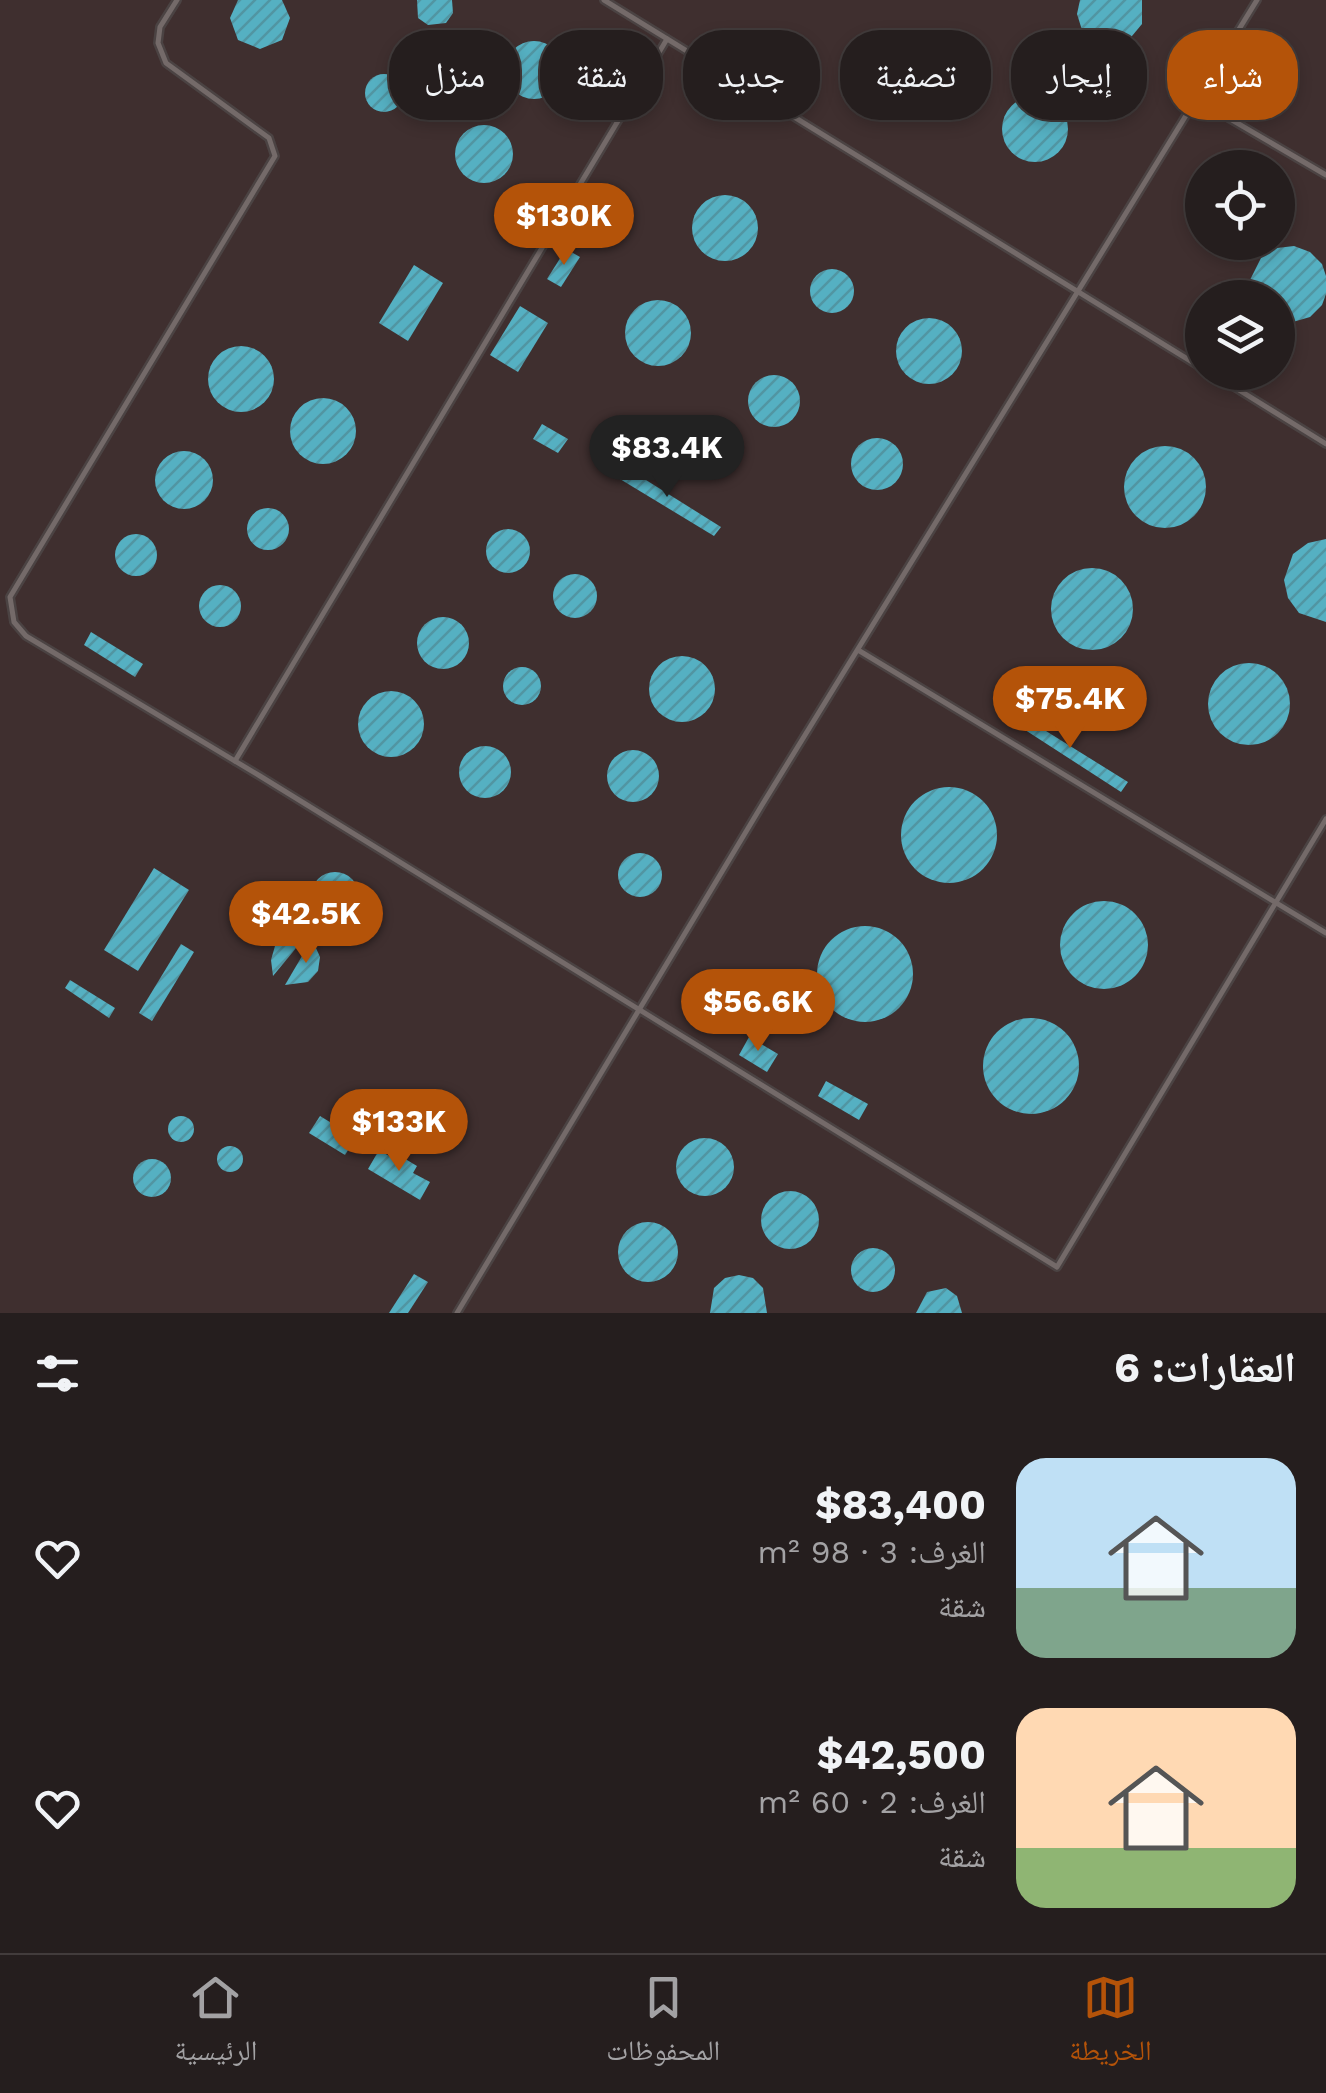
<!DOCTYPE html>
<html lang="ar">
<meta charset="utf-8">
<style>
:root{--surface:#251e1e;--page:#312b2b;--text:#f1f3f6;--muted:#a3a2a4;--line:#423c3c;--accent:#b45309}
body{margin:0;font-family:"Work Sans","Noto Naskh Arabic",sans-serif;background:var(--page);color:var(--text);direction:rtl;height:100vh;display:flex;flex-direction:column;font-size:38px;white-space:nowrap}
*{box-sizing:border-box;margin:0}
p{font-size:32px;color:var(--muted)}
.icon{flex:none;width:55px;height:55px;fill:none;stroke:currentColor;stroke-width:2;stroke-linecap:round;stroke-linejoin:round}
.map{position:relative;height:1313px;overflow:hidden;direction:ltr}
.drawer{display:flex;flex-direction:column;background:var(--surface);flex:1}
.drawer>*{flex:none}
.guide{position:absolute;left:30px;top:30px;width:1268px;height:90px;direction:rtl;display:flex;gap:20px}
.buttons{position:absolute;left:1185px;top:150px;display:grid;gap:20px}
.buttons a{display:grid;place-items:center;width:110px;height:110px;border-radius:50%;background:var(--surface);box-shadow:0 5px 15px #0003,0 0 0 2px var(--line);font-size:50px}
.price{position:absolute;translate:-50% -85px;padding:0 22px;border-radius:35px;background:var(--accent);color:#fff;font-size:32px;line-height:65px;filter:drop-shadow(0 2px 5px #0008)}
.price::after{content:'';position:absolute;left:50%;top:60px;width:30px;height:22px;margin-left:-15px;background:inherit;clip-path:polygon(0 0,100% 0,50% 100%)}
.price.current{background:#222;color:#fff}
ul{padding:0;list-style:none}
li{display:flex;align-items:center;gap:30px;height:250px;padding:0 30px}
li span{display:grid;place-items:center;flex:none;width:280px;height:200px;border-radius:30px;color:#555}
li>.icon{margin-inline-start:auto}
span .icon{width:120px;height:120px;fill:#fffc;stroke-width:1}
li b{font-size:42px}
h2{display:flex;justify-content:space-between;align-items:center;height:120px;padding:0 30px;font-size:42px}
.chip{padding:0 35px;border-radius:40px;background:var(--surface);box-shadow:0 5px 15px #0003,0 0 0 2px var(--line);font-size:35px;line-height:90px}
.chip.current{background:var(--accent);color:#fff}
.menu{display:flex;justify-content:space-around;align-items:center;height:140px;border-top:2px solid var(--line);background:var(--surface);font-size:28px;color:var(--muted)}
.menu a{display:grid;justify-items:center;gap:5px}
.menu .current{color:var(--accent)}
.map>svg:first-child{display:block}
.built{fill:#3f2f2f;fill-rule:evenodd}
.building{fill:url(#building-hatch)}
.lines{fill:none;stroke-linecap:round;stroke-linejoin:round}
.lane-casing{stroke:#4b4343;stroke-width:10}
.lane{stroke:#746a69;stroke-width:5}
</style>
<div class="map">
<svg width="1326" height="1313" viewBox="0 0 1326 1313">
<defs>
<pattern id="building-hatch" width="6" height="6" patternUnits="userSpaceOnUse" patternTransform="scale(2.5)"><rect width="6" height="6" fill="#55b0c2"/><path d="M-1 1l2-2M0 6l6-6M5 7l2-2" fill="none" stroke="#5195a2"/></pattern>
</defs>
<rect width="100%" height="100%" fill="#312828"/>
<path class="built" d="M0 0H1326V1313H0ZM1202 168H1278V242H1202ZM1202 298H1278V372H1202Z"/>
<g class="building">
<polygon points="238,0 282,0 290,18 282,40 260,49 238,40 230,18"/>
<polygon points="417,0 452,0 453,13 446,23 428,25 418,18"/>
<polygon points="1080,0 1142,0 1142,24 1127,42 1102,45 1082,30 1077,14"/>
<circle cx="534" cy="70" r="29"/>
<circle cx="384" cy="93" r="19"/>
<circle cx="1035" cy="129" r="33"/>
<circle cx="484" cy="154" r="29"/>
<circle cx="725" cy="228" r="33"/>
<polygon points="1294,246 1310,252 1322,264 1326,276 1326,294 1322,305 1310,317 1286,324 1278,322 1278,298 1252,298 1250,280 1262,256 1277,248"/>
<polygon points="566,249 580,257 561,287 547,279"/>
<polygon points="414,265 443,283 408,341 379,323"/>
<circle cx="832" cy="291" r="22"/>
<circle cx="658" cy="333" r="33"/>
<polygon points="520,306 548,323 518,372 490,355"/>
<circle cx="929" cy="351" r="33"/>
<circle cx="241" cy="379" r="33"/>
<circle cx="774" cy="401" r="26"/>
<circle cx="323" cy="431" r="33"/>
<polygon points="542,424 568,439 558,453 533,439"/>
<circle cx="877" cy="464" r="26"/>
<circle cx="1165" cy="487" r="41"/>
<circle cx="184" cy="480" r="29"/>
<polygon points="622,465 721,527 714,536 615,476"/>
<circle cx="268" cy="529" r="21"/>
<circle cx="508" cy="551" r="22"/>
<circle cx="136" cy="555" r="21"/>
<polygon points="1326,539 1326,622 1299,613 1288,598 1284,580 1293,554 1308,543"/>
<circle cx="1092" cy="609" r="41"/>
<circle cx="575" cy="596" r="22"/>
<circle cx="220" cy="606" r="21"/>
<circle cx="443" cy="643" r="26"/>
<polygon points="91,632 143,664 135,677 84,645"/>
<circle cx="682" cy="689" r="33"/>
<circle cx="1249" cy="704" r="41"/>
<circle cx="522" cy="686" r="19"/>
<circle cx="391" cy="724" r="33"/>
<polygon points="1030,710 1050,724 1046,731 1128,782 1121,792 1019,726"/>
<circle cx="485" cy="772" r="26"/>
<circle cx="633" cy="776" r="26"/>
<circle cx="949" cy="835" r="48"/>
<circle cx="640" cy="875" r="22"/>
<polygon points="154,868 189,890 138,971 104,950"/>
<circle cx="335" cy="896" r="24"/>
<circle cx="1104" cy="945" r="44"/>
<circle cx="865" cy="974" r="48"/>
<polygon points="293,935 306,936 273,976 271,960 275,946"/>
<polygon points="312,939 320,957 318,971 308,982 285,985"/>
<polygon points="181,944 194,952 152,1021 139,1013"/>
<polygon points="70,980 115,1008 109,1018 65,988"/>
<circle cx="1031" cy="1066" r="48"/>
<polygon points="749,1037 778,1054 767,1072 739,1055"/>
<polygon points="826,1081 868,1104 859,1120 818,1096"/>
<polygon points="320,1116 356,1138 345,1155 309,1133"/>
<circle cx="181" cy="1129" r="13"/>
<circle cx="705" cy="1167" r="29"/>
<circle cx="230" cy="1159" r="13"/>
<polygon points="379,1150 394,1159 397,1154 417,1166 413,1173 430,1182 420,1200 368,1169"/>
<circle cx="152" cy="1178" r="19"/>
<circle cx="790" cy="1220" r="29"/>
<circle cx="648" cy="1252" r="30"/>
<circle cx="873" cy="1270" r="22"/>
<polygon points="414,1274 428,1282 408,1313 389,1313"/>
<polygon points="739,1275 753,1278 763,1288 767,1313 710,1313 714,1288 725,1278"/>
<polygon points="946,1288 957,1296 962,1313 916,1313 927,1292"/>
</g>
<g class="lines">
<g class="lane-casing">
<g id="lane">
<polyline points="177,0 160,27 158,43 166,63 269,138 275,156 10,597 14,622 26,636 260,776 1057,1267 1326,819"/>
<polyline points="604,0 1202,368"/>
<polyline points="1196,99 1326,175"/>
<polyline points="1210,372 1326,444"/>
<polyline points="858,650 1326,933"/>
<polyline points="235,761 667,39"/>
<polyline points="457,1313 762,805 1257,0"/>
</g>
</g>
<use href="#lane" class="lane"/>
</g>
</svg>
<div class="buttons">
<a><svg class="icon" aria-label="locate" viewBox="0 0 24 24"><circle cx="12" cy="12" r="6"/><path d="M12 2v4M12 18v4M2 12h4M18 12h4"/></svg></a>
<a><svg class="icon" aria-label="layers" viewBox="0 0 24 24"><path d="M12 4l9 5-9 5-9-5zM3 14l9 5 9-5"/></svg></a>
</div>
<b class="price" style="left:564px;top:268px">$130K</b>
<b class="price current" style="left:667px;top:500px">$83.4K</b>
<b class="price" style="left:1070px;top:751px">$75.4K</b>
<b class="price" style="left:306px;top:966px">$42.5K</b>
<b class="price" style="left:758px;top:1054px">$56.6K</b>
<b class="price" style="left:399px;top:1174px">$133K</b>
<div class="guide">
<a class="chip current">شراء</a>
<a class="chip">إيجار</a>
<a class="chip">تصفية</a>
<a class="chip">جديد</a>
<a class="chip">شقة</a>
<a class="chip">منزل</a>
</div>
</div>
<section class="drawer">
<h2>العقارات: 6<svg class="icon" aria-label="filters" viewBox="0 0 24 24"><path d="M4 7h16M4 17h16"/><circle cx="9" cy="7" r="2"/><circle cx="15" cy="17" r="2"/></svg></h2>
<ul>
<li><span style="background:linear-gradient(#bfe0f5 65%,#7fa58c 0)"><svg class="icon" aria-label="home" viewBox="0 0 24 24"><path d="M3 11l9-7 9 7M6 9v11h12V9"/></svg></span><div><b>$83,400</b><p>الغرف: 3 · 98 m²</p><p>شقة</p></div><svg class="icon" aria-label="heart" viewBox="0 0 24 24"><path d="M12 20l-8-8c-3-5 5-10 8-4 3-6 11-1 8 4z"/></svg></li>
<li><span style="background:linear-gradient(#ffd9b3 70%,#8fb573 0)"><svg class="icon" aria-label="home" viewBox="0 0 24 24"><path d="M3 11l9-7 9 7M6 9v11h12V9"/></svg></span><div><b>$42,500</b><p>الغرف: 2 · 60 m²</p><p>شقة</p></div><svg class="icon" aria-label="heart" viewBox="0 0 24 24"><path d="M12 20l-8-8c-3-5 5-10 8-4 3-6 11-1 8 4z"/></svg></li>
</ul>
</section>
<nav class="menu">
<a class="current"><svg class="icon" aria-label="map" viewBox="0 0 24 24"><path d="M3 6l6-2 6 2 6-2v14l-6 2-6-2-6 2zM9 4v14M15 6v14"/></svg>الخريطة</a>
<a><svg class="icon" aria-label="saved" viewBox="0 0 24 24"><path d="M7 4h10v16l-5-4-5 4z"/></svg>المحفوظات</a>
<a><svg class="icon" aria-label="home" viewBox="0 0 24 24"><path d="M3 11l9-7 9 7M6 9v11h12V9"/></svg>الرئيسية</a>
</nav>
